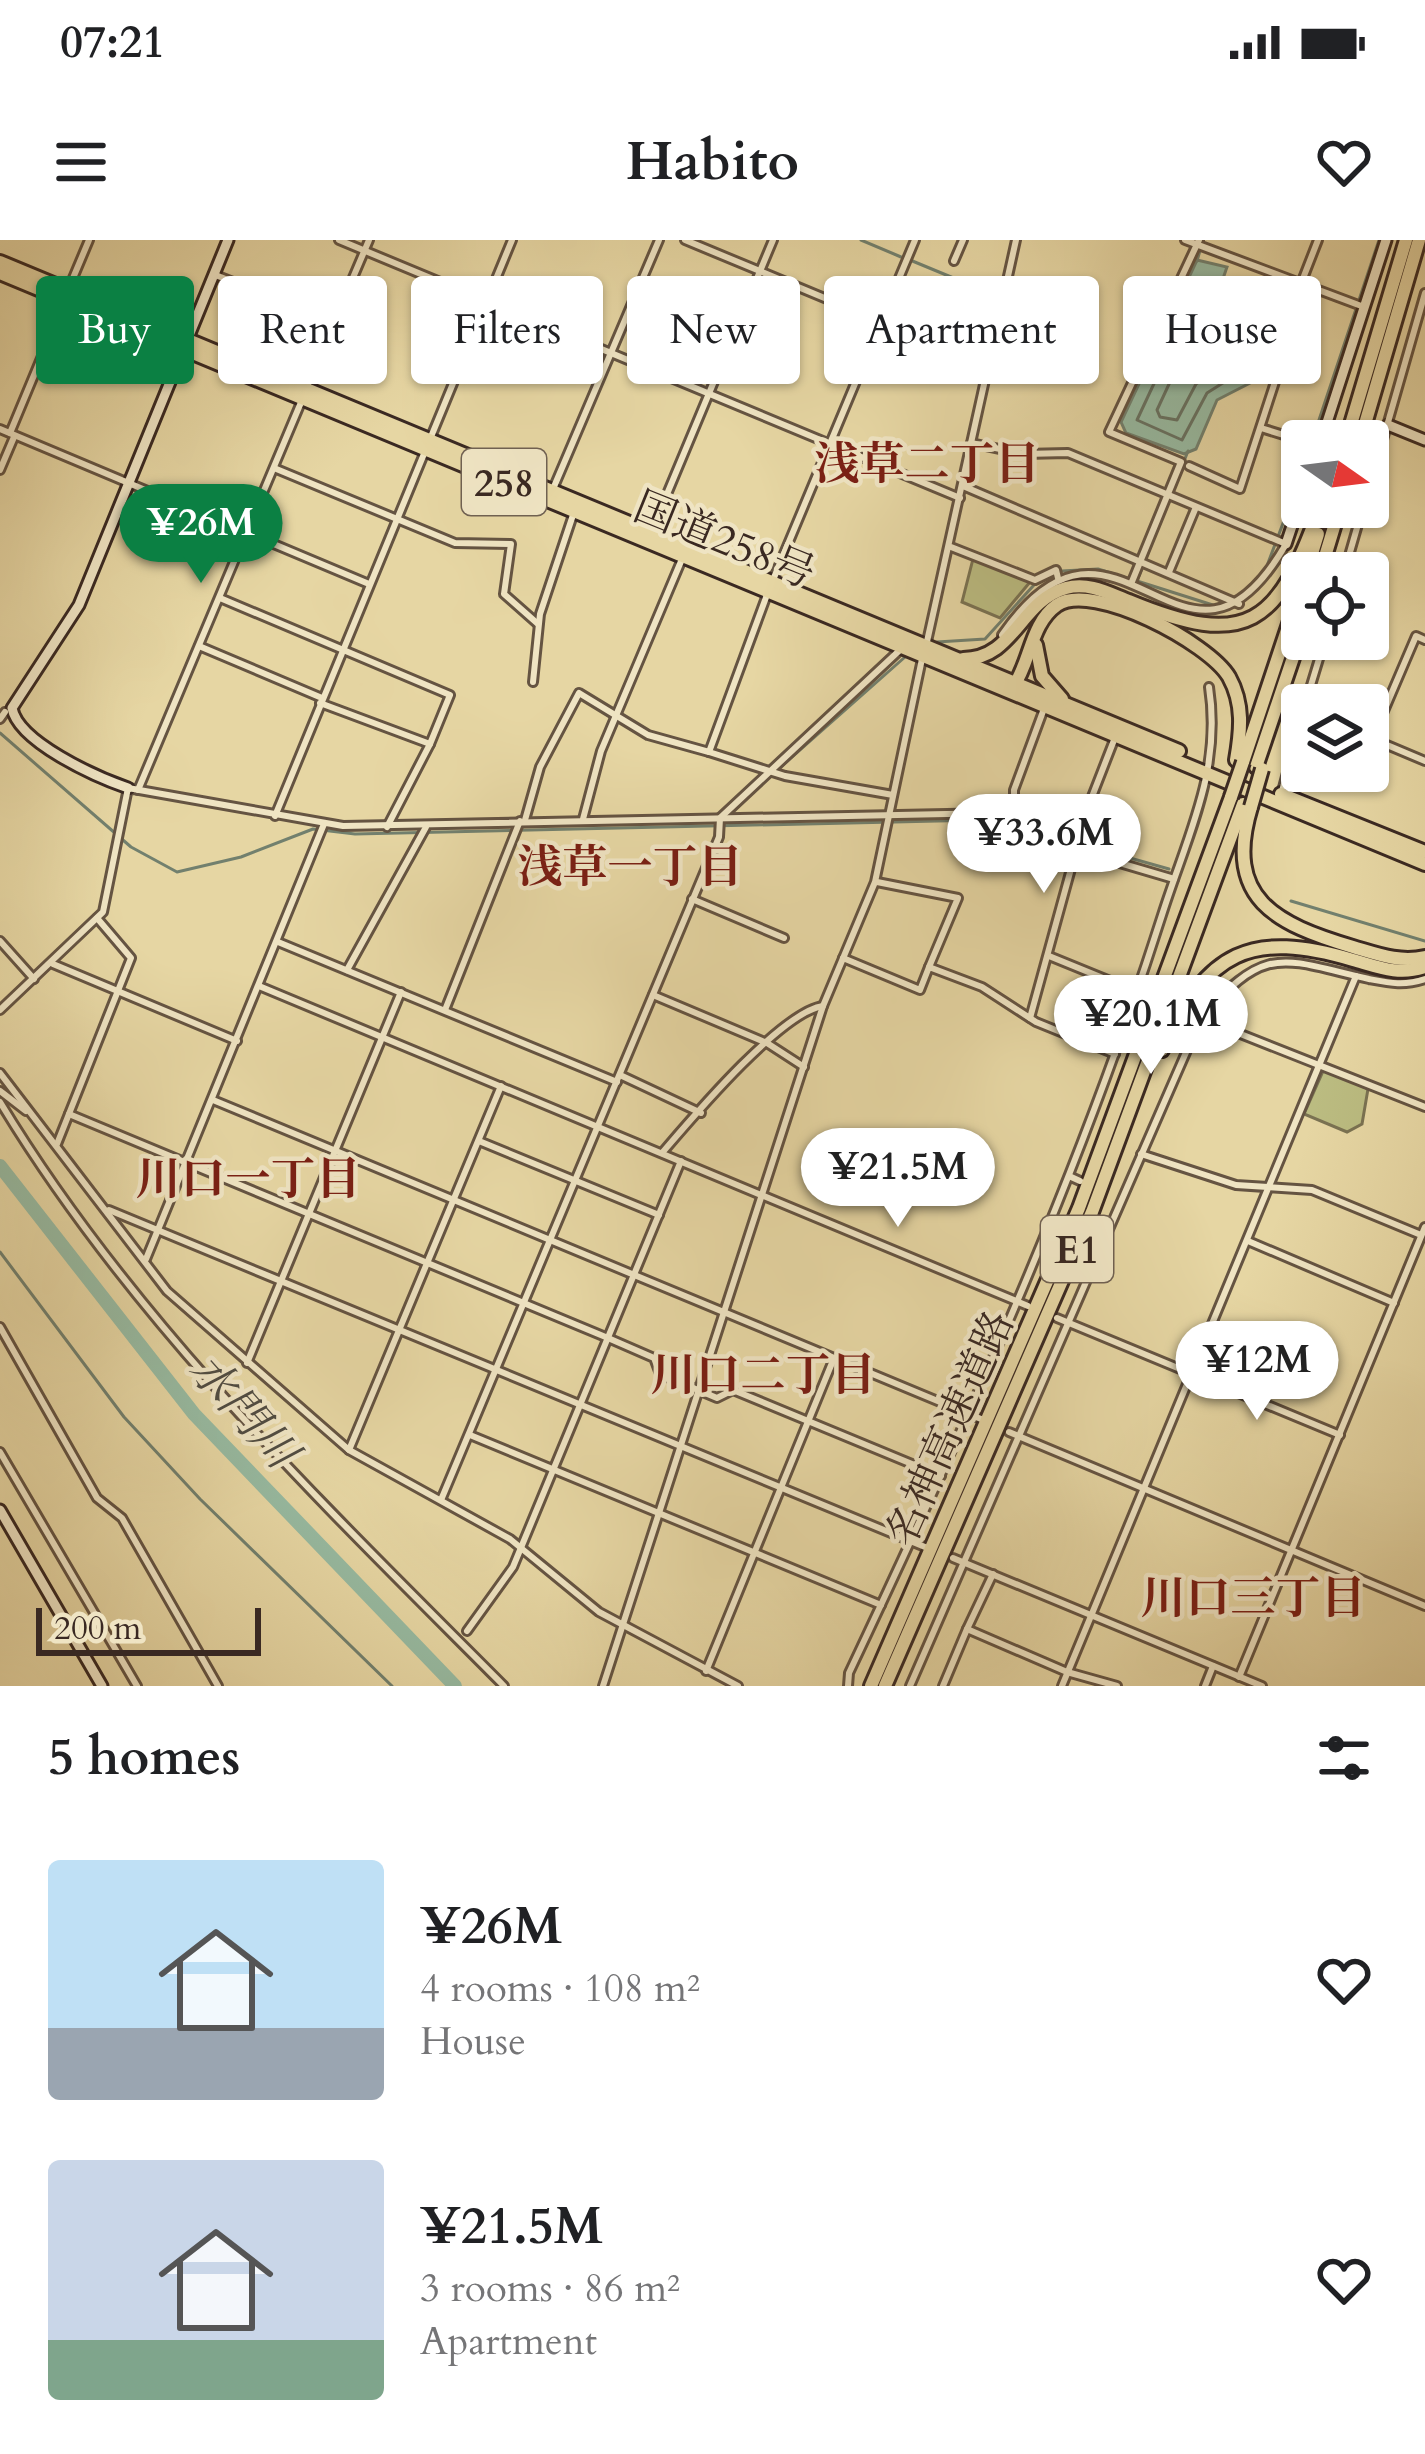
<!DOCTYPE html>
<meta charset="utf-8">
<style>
:root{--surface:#fff;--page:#f6f6f6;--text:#202124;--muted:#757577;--accent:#0b8043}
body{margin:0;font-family:Cardo,"Noto Serif JP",serif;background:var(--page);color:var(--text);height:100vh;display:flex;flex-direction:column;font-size:45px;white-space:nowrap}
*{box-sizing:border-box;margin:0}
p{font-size:39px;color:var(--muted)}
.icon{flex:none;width:66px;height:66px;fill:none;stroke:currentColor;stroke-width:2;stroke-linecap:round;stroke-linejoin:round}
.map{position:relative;height:1446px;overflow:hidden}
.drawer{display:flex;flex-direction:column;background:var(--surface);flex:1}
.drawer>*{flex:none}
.top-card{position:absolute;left:36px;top:36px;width:1353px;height:108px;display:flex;gap:24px}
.needle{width:78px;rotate:104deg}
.tools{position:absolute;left:1281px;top:180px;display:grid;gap:24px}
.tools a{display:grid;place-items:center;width:108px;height:108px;border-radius:12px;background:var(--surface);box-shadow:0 3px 9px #0004;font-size:60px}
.scale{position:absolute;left:36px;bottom:30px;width:225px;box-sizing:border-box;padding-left:12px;border:6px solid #3a2922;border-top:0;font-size:33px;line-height:42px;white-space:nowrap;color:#3a2922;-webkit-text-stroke:9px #efe4c3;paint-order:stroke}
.price{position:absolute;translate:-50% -102px;padding:0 27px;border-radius:42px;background:#fff;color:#222;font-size:39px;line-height:78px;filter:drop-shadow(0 3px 6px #0008)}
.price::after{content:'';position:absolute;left:50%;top:72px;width:36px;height:27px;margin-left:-18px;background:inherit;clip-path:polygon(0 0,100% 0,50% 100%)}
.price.on{background:var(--accent);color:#fff}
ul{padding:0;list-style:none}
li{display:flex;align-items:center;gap:36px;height:300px;padding:0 48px}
li span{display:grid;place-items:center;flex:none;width:336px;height:240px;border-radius:12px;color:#555}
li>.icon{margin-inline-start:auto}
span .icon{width:144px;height:144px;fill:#fffc;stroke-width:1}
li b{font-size:51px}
h2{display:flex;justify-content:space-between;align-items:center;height:144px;padding:0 48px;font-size:51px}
.chip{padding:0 42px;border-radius:12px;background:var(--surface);box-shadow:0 3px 9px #0004;font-size:42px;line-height:108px}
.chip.on{background:var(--accent);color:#fff}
.status{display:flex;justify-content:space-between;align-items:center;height:84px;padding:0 60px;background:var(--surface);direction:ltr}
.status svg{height:33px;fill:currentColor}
header{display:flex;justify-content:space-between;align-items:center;height:156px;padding:0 48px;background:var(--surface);font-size:54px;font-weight:800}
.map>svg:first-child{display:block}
.green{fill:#bbbc81;stroke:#7a7252;stroke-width:3}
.water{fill:#97baa1;stroke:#72806e;stroke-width:3}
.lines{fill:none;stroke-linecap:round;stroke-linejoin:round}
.shore{stroke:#687262;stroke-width:3}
.stream{stroke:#72806e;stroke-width:3}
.river{stroke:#97baa1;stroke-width:14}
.street-tunnel{stroke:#c4b389;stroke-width:6;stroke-dasharray:6 3;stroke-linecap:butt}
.street-casing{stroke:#655442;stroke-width:12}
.secondary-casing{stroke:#3a2922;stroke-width:15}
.highway-casing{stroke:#3a2922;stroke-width:18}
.street{stroke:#efe4c3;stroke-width:6}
.secondary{stroke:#efe4c3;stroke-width:9}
.highway{stroke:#e6d6a3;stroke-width:12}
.highway-bridge-casing{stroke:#3a2922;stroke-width:18;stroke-linecap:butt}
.highway-bridge{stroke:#e6d6a3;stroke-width:12}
.labels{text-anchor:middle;stroke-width:9;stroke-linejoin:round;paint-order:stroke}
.shield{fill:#efe4c3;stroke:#706152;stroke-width:3}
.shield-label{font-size:39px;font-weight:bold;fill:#3a2922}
.street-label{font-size:42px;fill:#3a2922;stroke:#efe4c3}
.neighbourhood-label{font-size:45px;font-weight:bold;fill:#7a1f14;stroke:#efe4c3}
.water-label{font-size:45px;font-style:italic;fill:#514d42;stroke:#efe4c3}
</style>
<div class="status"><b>07:21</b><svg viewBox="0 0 49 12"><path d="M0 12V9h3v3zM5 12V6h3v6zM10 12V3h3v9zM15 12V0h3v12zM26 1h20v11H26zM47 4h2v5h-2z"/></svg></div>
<header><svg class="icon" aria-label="menu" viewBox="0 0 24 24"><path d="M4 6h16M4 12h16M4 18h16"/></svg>Habito<svg class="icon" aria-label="heart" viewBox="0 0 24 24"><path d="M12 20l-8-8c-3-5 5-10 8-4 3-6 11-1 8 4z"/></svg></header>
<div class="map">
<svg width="1425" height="1446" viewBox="0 0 1425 1446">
<rect width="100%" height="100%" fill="#e6d6a3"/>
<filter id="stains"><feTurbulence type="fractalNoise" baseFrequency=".00167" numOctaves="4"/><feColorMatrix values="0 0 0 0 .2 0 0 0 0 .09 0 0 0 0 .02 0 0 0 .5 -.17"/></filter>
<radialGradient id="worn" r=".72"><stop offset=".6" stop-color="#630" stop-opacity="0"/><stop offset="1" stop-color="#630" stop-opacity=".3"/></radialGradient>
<g class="green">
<polygon points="973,319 1030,342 1000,378 962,362"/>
<polygon points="1324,829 1368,849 1362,884 1347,892 1304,874"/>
</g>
<path class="water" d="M1197 20 1227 27C1210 77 1206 84 1262 97L1266 105 1254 141 1217 160 1196 209 1184 214 1126 193 1121 182Z"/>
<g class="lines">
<g class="shore">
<path d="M1192 62 1200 64C1206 100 1231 93 1251 112L1245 129 1207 153 1182 200 1137 180Z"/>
<polygon points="1197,99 1222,123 1196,144 1177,180 1160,177 1157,170 1189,101"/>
</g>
<g class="stream">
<polyline points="861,0 901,17"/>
<polyline points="919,0 910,20 997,56"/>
<polyline points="1197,21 1203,0"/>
<polyline points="1312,201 1379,0"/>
<polyline points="1188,211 1137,341 1216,366"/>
<polyline points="1268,323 1302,233"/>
<polyline points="1062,331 1098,329 1130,339"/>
<polyline points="937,402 985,399 1034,345 1052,336"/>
<polyline points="0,493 131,607 177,632 241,617 313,589 355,594 982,580"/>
<polyline points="749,555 905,417"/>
<polyline points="992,579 1169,629"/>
<polyline points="1291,661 1425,701"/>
<polyline points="0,1012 124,1177 200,1259 392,1446"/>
</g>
<polyline class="river" points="0,926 194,1174 455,1446"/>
<polyline class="street-tunnel" points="1286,304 1345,330"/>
<g class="street-casing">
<g id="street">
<polyline points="339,0 960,258"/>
<polyline points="685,0 988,126"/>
<polyline points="1185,0 1364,67"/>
<polyline points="954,21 963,0"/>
<polyline points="213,34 316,75"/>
<polyline points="1302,41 1318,0"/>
<polyline points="68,50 89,0"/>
<polyline points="307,146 369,0"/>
<polyline points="1261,188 1303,201"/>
<polyline points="0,189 369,344"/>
<polyline points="10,193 64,63"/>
<path d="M971 203 1024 214 1068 213 1286 304C1184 481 1118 226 1002 395"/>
<polyline points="1189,226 1240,249 1307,44"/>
<polyline points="274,228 455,303 511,304 504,354 538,384"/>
<polyline points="0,230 14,197"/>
<polyline points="963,246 1239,364"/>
<polyline points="553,249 659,0"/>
<polyline points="1368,252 1425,53"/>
<polyline points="652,290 773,0"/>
<polyline points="951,307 1035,340 1056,330 1058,338"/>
<polyline points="1169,332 1196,267"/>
<polyline points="1344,333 1363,267"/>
<polyline points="773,340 915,0"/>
<polyline points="1131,344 1181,222 1109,192 1199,0"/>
<polyline points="768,352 709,512 785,536 893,555"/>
<polyline points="220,358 450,455 430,504"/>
<polyline points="199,406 322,458"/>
<polyline points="926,406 1016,0"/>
<polyline points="533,442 540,374 574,272"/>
<polyline points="320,463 430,504 387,587"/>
<polyline points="1305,465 1325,399"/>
<polyline points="0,479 5,472"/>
<polyline points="1368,497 1425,521"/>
<polyline points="1372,499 1416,396 1425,400"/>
<polyline points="138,550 302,160"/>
<polyline points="1281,555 1302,477"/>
<polyline points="983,574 991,585 1174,639"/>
<polyline points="275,576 512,0"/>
<polyline points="1014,577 1014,550 1045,466"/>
<polyline points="583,579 601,511 682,319"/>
<polyline points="525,580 540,527 579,453 648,495 709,512"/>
<polyline points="877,642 958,658 929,727"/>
<polyline points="692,659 784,698"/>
<polyline points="0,701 34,739"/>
<polyline points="278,702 617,842"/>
<polyline points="1049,716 1152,758"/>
<polyline points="843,718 920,750 929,727 982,747 1036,782 1115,814"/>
<polyline points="53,724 237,801"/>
<polyline points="347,730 426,587"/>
<polyline points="259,746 1028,1066"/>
<polyline points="653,755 767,803 804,827"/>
<polyline points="0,770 103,672 128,548 343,586 996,573 1081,596"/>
<polyline points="445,770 520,581"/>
<polyline points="1190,774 1425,867"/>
<polyline points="1030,778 1088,567 1116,495"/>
<polyline points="0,833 167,1051 349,1210 510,1299 599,1372 738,1446"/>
<polyline points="620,835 701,873"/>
<polyline points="0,851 26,871"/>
<polyline points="213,860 981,1179"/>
<path d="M0 862C133 1082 324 1265 504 1446"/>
<polyline points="69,874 608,1098 654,1118 660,1134 717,1158 733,1150 941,1236"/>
<polyline points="479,901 659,975"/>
<polyline points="57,904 131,718 97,678"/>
<path d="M662 913C692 878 781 772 823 766"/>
<polyline points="1141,914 1236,945 1312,950 1421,995"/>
<polyline points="1069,936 1080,941"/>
<polyline points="109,970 925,1307"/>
<polyline points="1248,1001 1394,1063"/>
<polyline points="146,1019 324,584"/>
<polyline points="1057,1078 1340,1195"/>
<polyline points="0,1087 97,1258 122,1278 218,1446"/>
<polyline points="247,1123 401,752"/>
<polyline points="1009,1192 1425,1366"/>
<polyline points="470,1195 881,1365"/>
<polyline points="349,1210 501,846"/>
<polyline points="0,1212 137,1446"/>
<polyline points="441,1260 719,597 720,578 901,409"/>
<polyline points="953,1318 1262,1446"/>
<polyline points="993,1334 967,1389 1067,1432 1117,1446"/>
<polyline points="467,1391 513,1327 681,921"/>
<polyline points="706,1431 834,1118"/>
<polyline points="1239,1437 1425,987"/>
<polyline points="603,1446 823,766 875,642 922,419"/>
<path d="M848 1446 849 1433C966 1185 1079 936 1162 675 1187 596 1222 531 1209 447"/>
<path d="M910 1446 1201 778C1267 703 1281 719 1369 739 1390 743 1404 746 1425 739"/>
<polyline points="943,1446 967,1389"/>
<polyline points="1062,1446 1356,736"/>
<polyline points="1205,1446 1213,1426"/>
</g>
</g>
<g class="secondary-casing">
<g id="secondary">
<polyline points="1388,185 1425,200"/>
<polyline points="1321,201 1386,0"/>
<polyline points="1286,304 1302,256"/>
<path d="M128 548C96 537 18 502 12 468L79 365 228 0"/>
<polyline points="0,1270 102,1446"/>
</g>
</g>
<g class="highway-casing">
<g id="highway">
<polyline points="0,22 1179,511"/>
<polyline points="0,33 1425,624"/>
<polyline points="1346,201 1406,0"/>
<polyline points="1360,201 1419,0"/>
<polyline points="1306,333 1318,294"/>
<polyline points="1320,333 1340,267"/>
<polyline points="1036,405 1042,436 1062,459"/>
<path d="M963 419C1014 419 1020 361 1066 348 1089 342 1108 353 1129 361 1247 410 1278 386 1320 267"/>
<path d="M1013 447C1031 422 1030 384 1057 365 1093 341 1209 403 1229 437 1244 464 1241 491 1236 520"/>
<polyline points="1243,522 1302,345"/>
<polyline points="1256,527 1302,391"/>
<polyline points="1281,554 1425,612"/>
<path d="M1251 567C1223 659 1276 684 1353 707 1377 714 1400 723 1425 717"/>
<path d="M1162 810C1207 710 1251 690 1353 720 1378 727 1399 736 1425 727"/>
<polyline points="871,1446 1079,968 1231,557"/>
<polyline points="885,1446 1092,972 1243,564"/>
</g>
</g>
<use href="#street" class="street"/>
<use href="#secondary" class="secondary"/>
<use href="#highway" class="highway"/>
<g class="highway-bridge-casing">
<g id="highway-bridge">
<polyline points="1231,557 1243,522"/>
<polyline points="1251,567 1262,529"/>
</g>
</g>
<use href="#highway-bridge" class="highway-bridge"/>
</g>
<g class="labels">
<g class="shield">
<rect x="462" y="209" width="84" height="66" rx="9"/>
<rect x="1041" y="976" width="72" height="66" rx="9"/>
</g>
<g class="shield-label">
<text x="504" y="256">258</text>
<text x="1077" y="1023">E1</text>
</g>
<g class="street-label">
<text transform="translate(725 299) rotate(22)" y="15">国道258号</text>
<text transform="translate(949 1188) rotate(-66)" y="15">名神高速道路</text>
</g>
<g class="neighbourhood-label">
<text x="927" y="239">浅草二丁目</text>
<text x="630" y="642">浅草一丁目</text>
<text x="248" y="954">川口一丁目</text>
<text x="763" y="1150">川口二丁目</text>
<text x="1253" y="1373">川口三丁目</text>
</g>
<g class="water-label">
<text transform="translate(244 1170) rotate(48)" y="16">水門川</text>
</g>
</g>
<rect width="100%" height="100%" filter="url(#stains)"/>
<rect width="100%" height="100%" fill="url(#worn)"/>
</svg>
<div class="tools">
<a><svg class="needle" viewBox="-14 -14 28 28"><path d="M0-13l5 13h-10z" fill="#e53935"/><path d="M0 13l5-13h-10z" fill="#757577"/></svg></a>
<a><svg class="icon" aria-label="locate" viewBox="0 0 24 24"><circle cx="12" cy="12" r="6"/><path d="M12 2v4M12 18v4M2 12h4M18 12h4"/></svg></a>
<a><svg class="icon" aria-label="layers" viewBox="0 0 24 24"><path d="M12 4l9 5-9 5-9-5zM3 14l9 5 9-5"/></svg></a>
</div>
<div class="scale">200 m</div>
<b class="price on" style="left:201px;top:346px">¥26M</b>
<b class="price" style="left:1044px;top:656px">¥33.6M</b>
<b class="price" style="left:1151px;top:837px">¥20.1M</b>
<b class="price" style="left:898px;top:990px">¥21.5M</b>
<b class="price" style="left:1257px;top:1183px">¥12M</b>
<div class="top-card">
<a class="chip on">Buy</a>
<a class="chip">Rent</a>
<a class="chip">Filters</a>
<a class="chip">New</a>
<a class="chip">Apartment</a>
<a class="chip">House</a>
</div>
</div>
<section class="drawer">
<h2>5 homes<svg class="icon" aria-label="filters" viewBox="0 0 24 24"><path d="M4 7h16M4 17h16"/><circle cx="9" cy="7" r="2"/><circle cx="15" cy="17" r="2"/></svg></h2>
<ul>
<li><span style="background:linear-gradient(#bfe0f5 70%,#9aa5b1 0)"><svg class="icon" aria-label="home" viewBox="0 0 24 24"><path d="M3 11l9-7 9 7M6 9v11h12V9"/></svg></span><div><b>¥26M</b><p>4 rooms · 108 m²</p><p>House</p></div><svg class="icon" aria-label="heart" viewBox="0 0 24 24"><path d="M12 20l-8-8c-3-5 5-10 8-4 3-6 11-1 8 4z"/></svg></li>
<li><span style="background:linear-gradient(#c9d6e8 75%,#7fa58c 0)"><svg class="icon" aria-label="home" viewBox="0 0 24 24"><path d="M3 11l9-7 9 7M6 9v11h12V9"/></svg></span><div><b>¥21.5M</b><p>3 rooms · 86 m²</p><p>Apartment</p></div><svg class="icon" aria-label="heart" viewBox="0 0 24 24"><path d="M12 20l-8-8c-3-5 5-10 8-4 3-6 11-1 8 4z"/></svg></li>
</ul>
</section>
